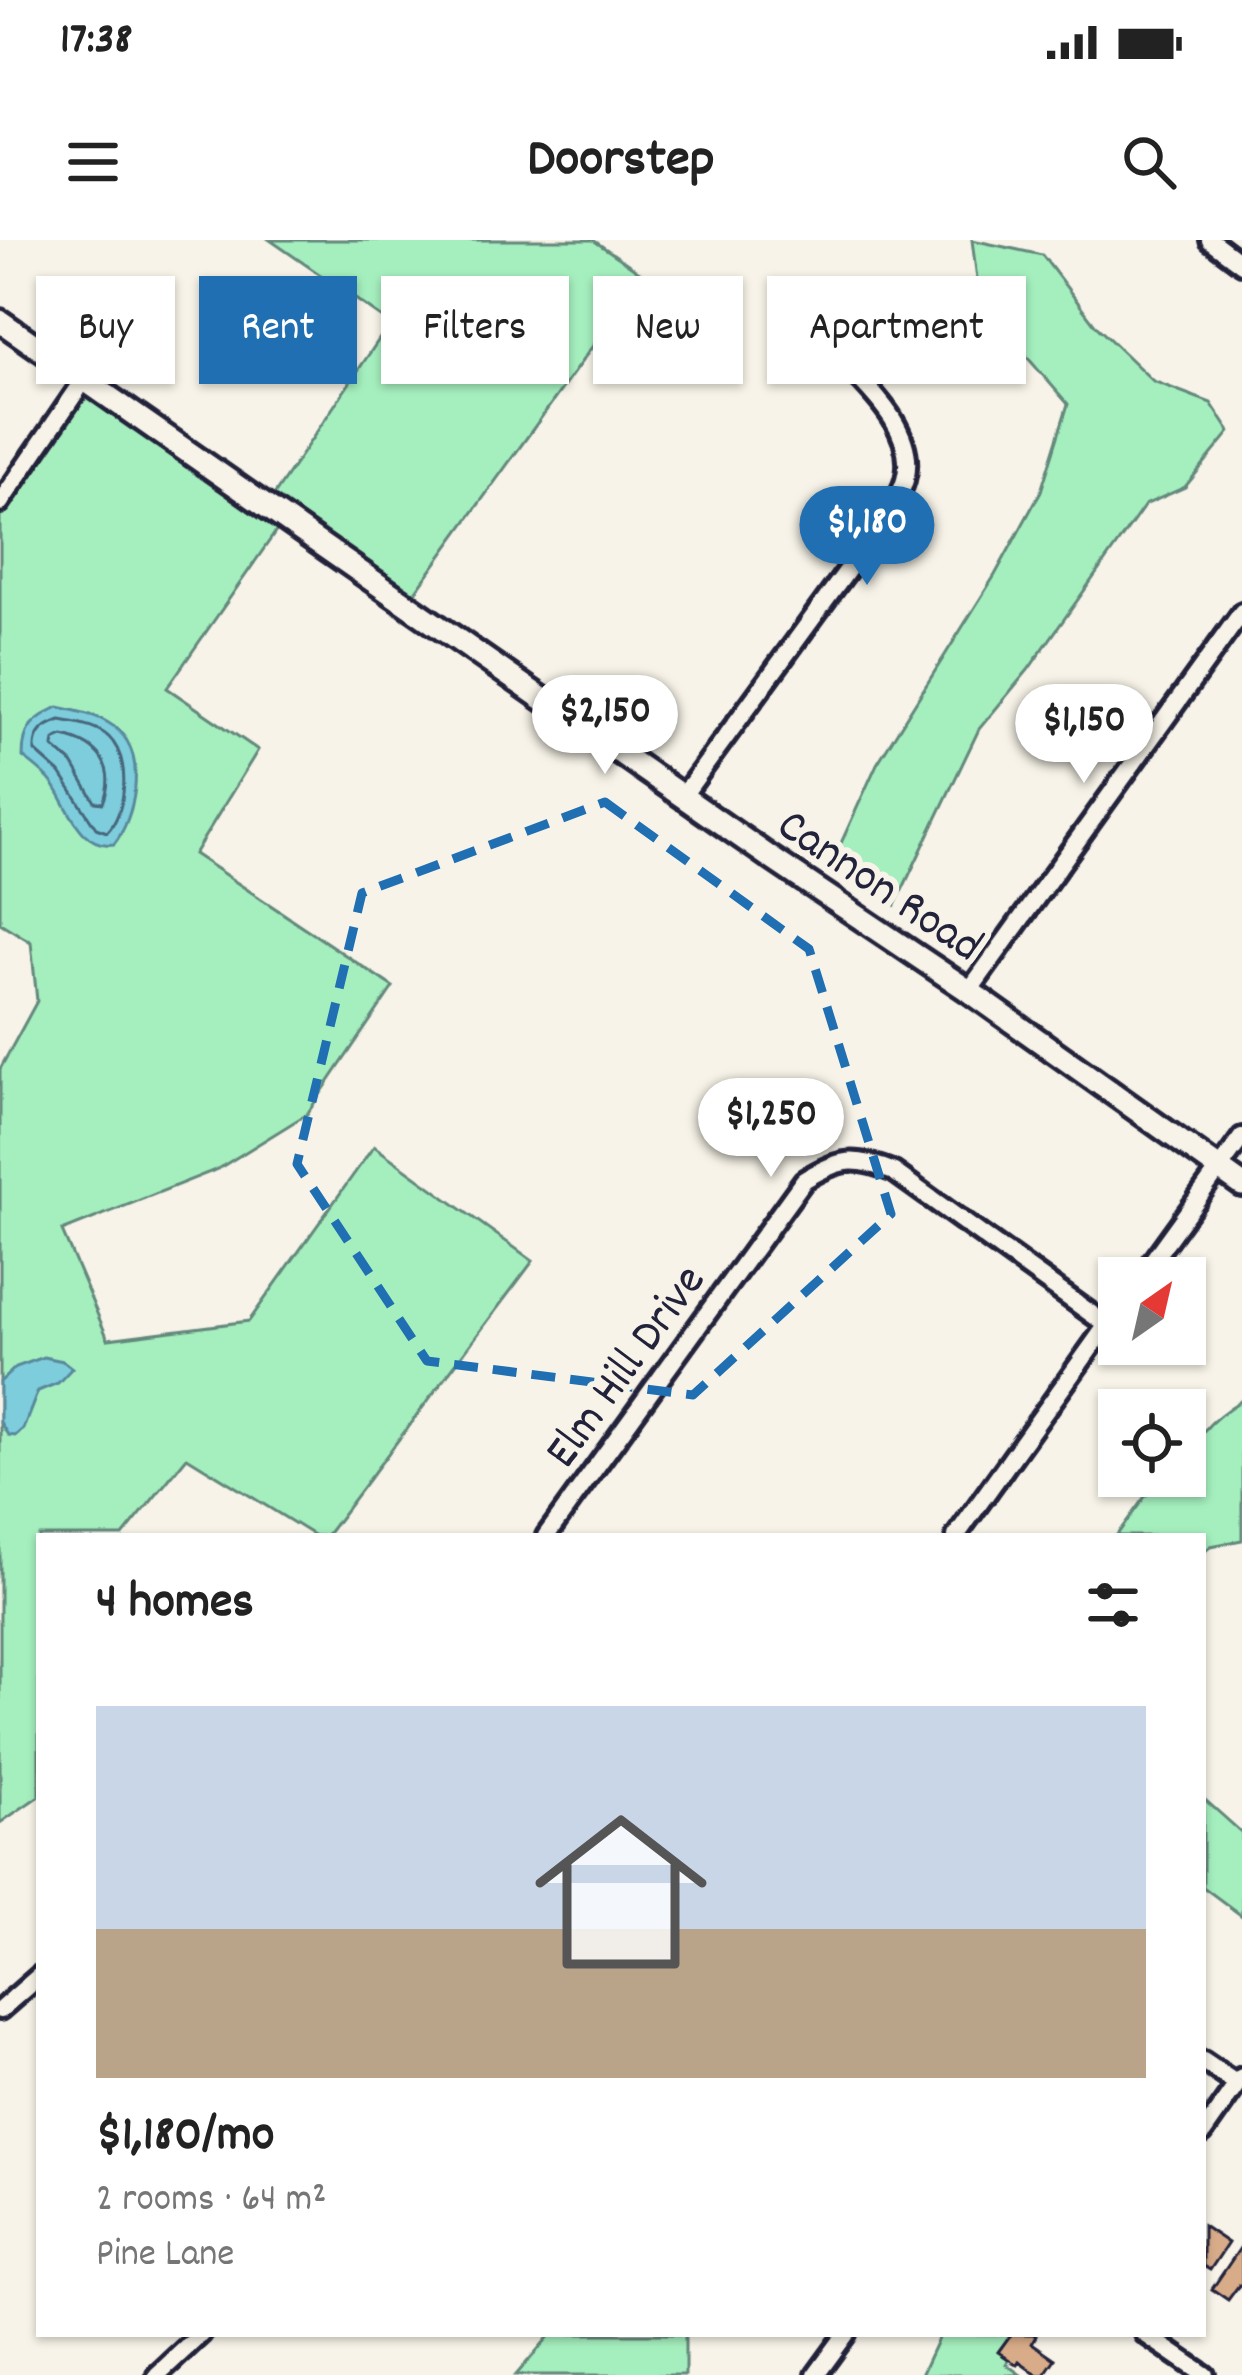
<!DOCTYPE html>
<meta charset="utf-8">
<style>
:root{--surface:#fff;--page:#f6f6f6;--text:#222;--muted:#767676;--accent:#1f6fb2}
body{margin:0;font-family:Dekko,sans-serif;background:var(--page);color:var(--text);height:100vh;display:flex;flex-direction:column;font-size:45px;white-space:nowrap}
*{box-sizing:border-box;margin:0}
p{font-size:39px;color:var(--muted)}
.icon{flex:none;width:66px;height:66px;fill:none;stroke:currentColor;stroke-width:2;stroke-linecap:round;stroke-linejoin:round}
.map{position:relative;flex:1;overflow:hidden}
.side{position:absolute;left:36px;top:1293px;width:1170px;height:804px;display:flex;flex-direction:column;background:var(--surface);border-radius:0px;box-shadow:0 3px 9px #0004}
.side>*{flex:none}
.hud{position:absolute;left:36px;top:36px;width:1170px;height:108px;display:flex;gap:24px}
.needle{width:78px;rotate:34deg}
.fabs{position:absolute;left:1098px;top:1017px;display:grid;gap:24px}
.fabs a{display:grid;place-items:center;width:108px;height:108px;border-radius:0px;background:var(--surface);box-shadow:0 3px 9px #0004;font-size:60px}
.price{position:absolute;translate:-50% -102px;padding:0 27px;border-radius:42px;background:#fff;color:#222;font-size:39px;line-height:78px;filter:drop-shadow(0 3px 6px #0008)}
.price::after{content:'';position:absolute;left:50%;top:72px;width:36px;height:27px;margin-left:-18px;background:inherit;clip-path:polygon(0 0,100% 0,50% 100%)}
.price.on{background:var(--accent);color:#fff}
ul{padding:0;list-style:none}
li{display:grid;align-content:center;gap:24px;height:636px;padding:0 60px}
li span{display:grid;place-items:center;height:372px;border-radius:0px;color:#555}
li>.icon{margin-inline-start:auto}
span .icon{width:216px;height:216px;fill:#fffc;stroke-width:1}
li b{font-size:51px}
h2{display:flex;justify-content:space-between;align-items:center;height:144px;padding:0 60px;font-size:51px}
.pill{padding:0 42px;border-radius:0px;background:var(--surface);box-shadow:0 3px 9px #0004;font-size:42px;line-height:108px}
.pill.on{background:var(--accent);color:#fff}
.status{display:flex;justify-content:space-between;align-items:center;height:84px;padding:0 60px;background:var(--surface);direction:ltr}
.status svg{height:33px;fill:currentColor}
header{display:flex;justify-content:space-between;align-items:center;height:156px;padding:0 60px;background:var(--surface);font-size:54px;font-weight:800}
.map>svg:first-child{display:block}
.green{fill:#a5efbe;stroke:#64887c;stroke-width:3}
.water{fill:#7ecddc;stroke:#59899c;stroke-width:3}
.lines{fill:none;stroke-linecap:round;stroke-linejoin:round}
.shore{stroke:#47667b;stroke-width:3}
.building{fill:#d8ac89;stroke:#22223b;stroke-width:3}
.minor-casing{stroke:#22223b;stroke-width:26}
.major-casing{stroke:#22223b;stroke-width:30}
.minor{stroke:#f7f3e8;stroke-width:16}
.major{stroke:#f7f3e8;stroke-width:21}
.marked{fill:none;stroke:#1f6fb2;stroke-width:9;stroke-dasharray:24 15;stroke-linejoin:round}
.labels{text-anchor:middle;stroke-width:12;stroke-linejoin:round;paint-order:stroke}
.street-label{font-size:48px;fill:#22223b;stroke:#f7f3e8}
</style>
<div class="status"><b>17:38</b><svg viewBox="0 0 49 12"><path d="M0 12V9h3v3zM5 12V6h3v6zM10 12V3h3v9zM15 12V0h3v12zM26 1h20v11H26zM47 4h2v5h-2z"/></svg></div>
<header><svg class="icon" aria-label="menu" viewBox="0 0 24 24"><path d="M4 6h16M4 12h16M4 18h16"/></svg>Doorstep<svg class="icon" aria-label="search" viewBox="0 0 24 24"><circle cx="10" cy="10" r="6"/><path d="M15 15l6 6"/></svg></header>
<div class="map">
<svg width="1242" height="2135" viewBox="0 0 1242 2135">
<rect width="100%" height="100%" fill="#f7f3e8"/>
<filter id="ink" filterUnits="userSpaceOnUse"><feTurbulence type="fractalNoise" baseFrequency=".00833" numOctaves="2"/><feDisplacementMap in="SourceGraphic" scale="24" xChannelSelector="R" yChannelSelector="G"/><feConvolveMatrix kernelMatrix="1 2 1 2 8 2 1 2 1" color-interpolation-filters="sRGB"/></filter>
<g filter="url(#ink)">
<g class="green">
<polygon points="270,0 593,0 644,35 406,365 284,280 167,448 258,510 194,614 393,747 307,874 218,929 62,991 108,1099 249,1081 374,906 533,1021 326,1296 315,1296 187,1217 123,1296 39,1296 39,1556 0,1583 0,829 37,761 31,702 0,683 0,267 83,149 266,267 390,83"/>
<polygon points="972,0 1042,15 1096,86 1153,141 1211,163 1230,192 1185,247 1145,265 1028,430 979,489 895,665 837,612 877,524 995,335 1041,251 1068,164 980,63"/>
<path d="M1242 1160V1300L1211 1306 1203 1313V1296H1116L1160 1236H1170L1172 1243 1177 1236H1185C1185 1202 1215 1176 1242 1160Z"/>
<polygon points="1203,1558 1242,1593 1242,1676 1203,1647"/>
<polygon points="551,2094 685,2094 685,2135 516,2135"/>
<polygon points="940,2094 1025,2094 1006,2124 1021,2135 921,2135"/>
</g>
<g class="water">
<path d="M58 467C80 472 102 475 119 491 147 517 135 578 114 604 80 609 69 567 53 544 45 533 33 525 23 517 23 487 33 479 58 467Z"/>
<polygon points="44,1117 63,1121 72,1128 58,1143 38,1151 23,1189 15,1196 8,1195 0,1182 0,1142 16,1127"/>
</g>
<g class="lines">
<g class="shore">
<path d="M60 480C77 483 102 486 113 502 130 525 126 573 107 592L96 588 60 533 35 511C34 492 44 486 60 480Z"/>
<path d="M63 496C99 504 117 527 103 563L95 562 72 523 53 507 54 500Z"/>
</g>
</g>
<g class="building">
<polygon points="1203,1986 1228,2003 1210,2030 1203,2026"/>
<polygon points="1242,2005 1242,2047 1239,2045 1228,2060 1212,2049"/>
<polygon points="1011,2094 1033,2094 1036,2096 1032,2103 1055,2119 1044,2135 1037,2135 1019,2122 1017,2125 998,2112"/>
</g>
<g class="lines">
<g class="minor-casing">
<g id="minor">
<polyline points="1210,0 1242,24"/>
<polyline points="0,263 84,140"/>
<path d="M682 557 887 276C893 265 902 252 905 240 917 197 878 157 850 129"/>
<polyline points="969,751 1242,372"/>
<polyline points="1140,1038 1242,897"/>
<path d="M546 1296 804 940C840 918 855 916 894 932L1107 1085"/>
<polyline points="956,1296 1119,1068"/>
<polyline points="0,1770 39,1736"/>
<polyline points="1203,1821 1237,1844"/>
<polyline points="1203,1893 1242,1837"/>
<polyline points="1145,2094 1205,2135"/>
<polyline points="157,2135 201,2094"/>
<polyline points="816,2135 846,2094"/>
</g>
</g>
<g class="major-casing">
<polyline id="major" points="0,81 768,616 969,751 1242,945"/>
</g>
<use href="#minor" class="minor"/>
<use href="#major" class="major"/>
</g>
</g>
<path class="marked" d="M605 562 809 709 891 974 693 1155 427 1121 297 924 362 653Z"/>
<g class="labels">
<g class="street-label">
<text transform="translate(882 642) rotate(34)" y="17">Cannon Road</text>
<text transform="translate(622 1124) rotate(-54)" y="17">Elm Hill Drive</text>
</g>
</g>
</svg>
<div class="fabs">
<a><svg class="needle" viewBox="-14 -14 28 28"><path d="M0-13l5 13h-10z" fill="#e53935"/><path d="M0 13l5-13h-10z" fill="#767676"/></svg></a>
<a><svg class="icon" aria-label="locate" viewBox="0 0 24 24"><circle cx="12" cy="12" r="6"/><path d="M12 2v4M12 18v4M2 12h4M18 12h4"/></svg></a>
</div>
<b class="price on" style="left:867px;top:348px">$1,180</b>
<b class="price" style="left:605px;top:537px">$2,150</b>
<b class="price" style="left:1084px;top:546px">$1,150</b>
<b class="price" style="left:771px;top:940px">$1,250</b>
<div class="hud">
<a class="pill">Buy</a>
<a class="pill on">Rent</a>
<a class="pill">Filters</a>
<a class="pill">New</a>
<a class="pill">Apartment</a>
</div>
<section class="side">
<h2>4 homes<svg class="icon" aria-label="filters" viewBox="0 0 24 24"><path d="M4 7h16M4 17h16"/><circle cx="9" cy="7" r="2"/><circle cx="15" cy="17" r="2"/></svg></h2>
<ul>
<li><span style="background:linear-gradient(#c9d6e8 60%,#b9a48a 0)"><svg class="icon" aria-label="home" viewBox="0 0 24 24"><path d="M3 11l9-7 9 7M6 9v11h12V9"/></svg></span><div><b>$1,180/mo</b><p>2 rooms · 64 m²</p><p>Pine Lane</p></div></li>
</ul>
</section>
</div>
